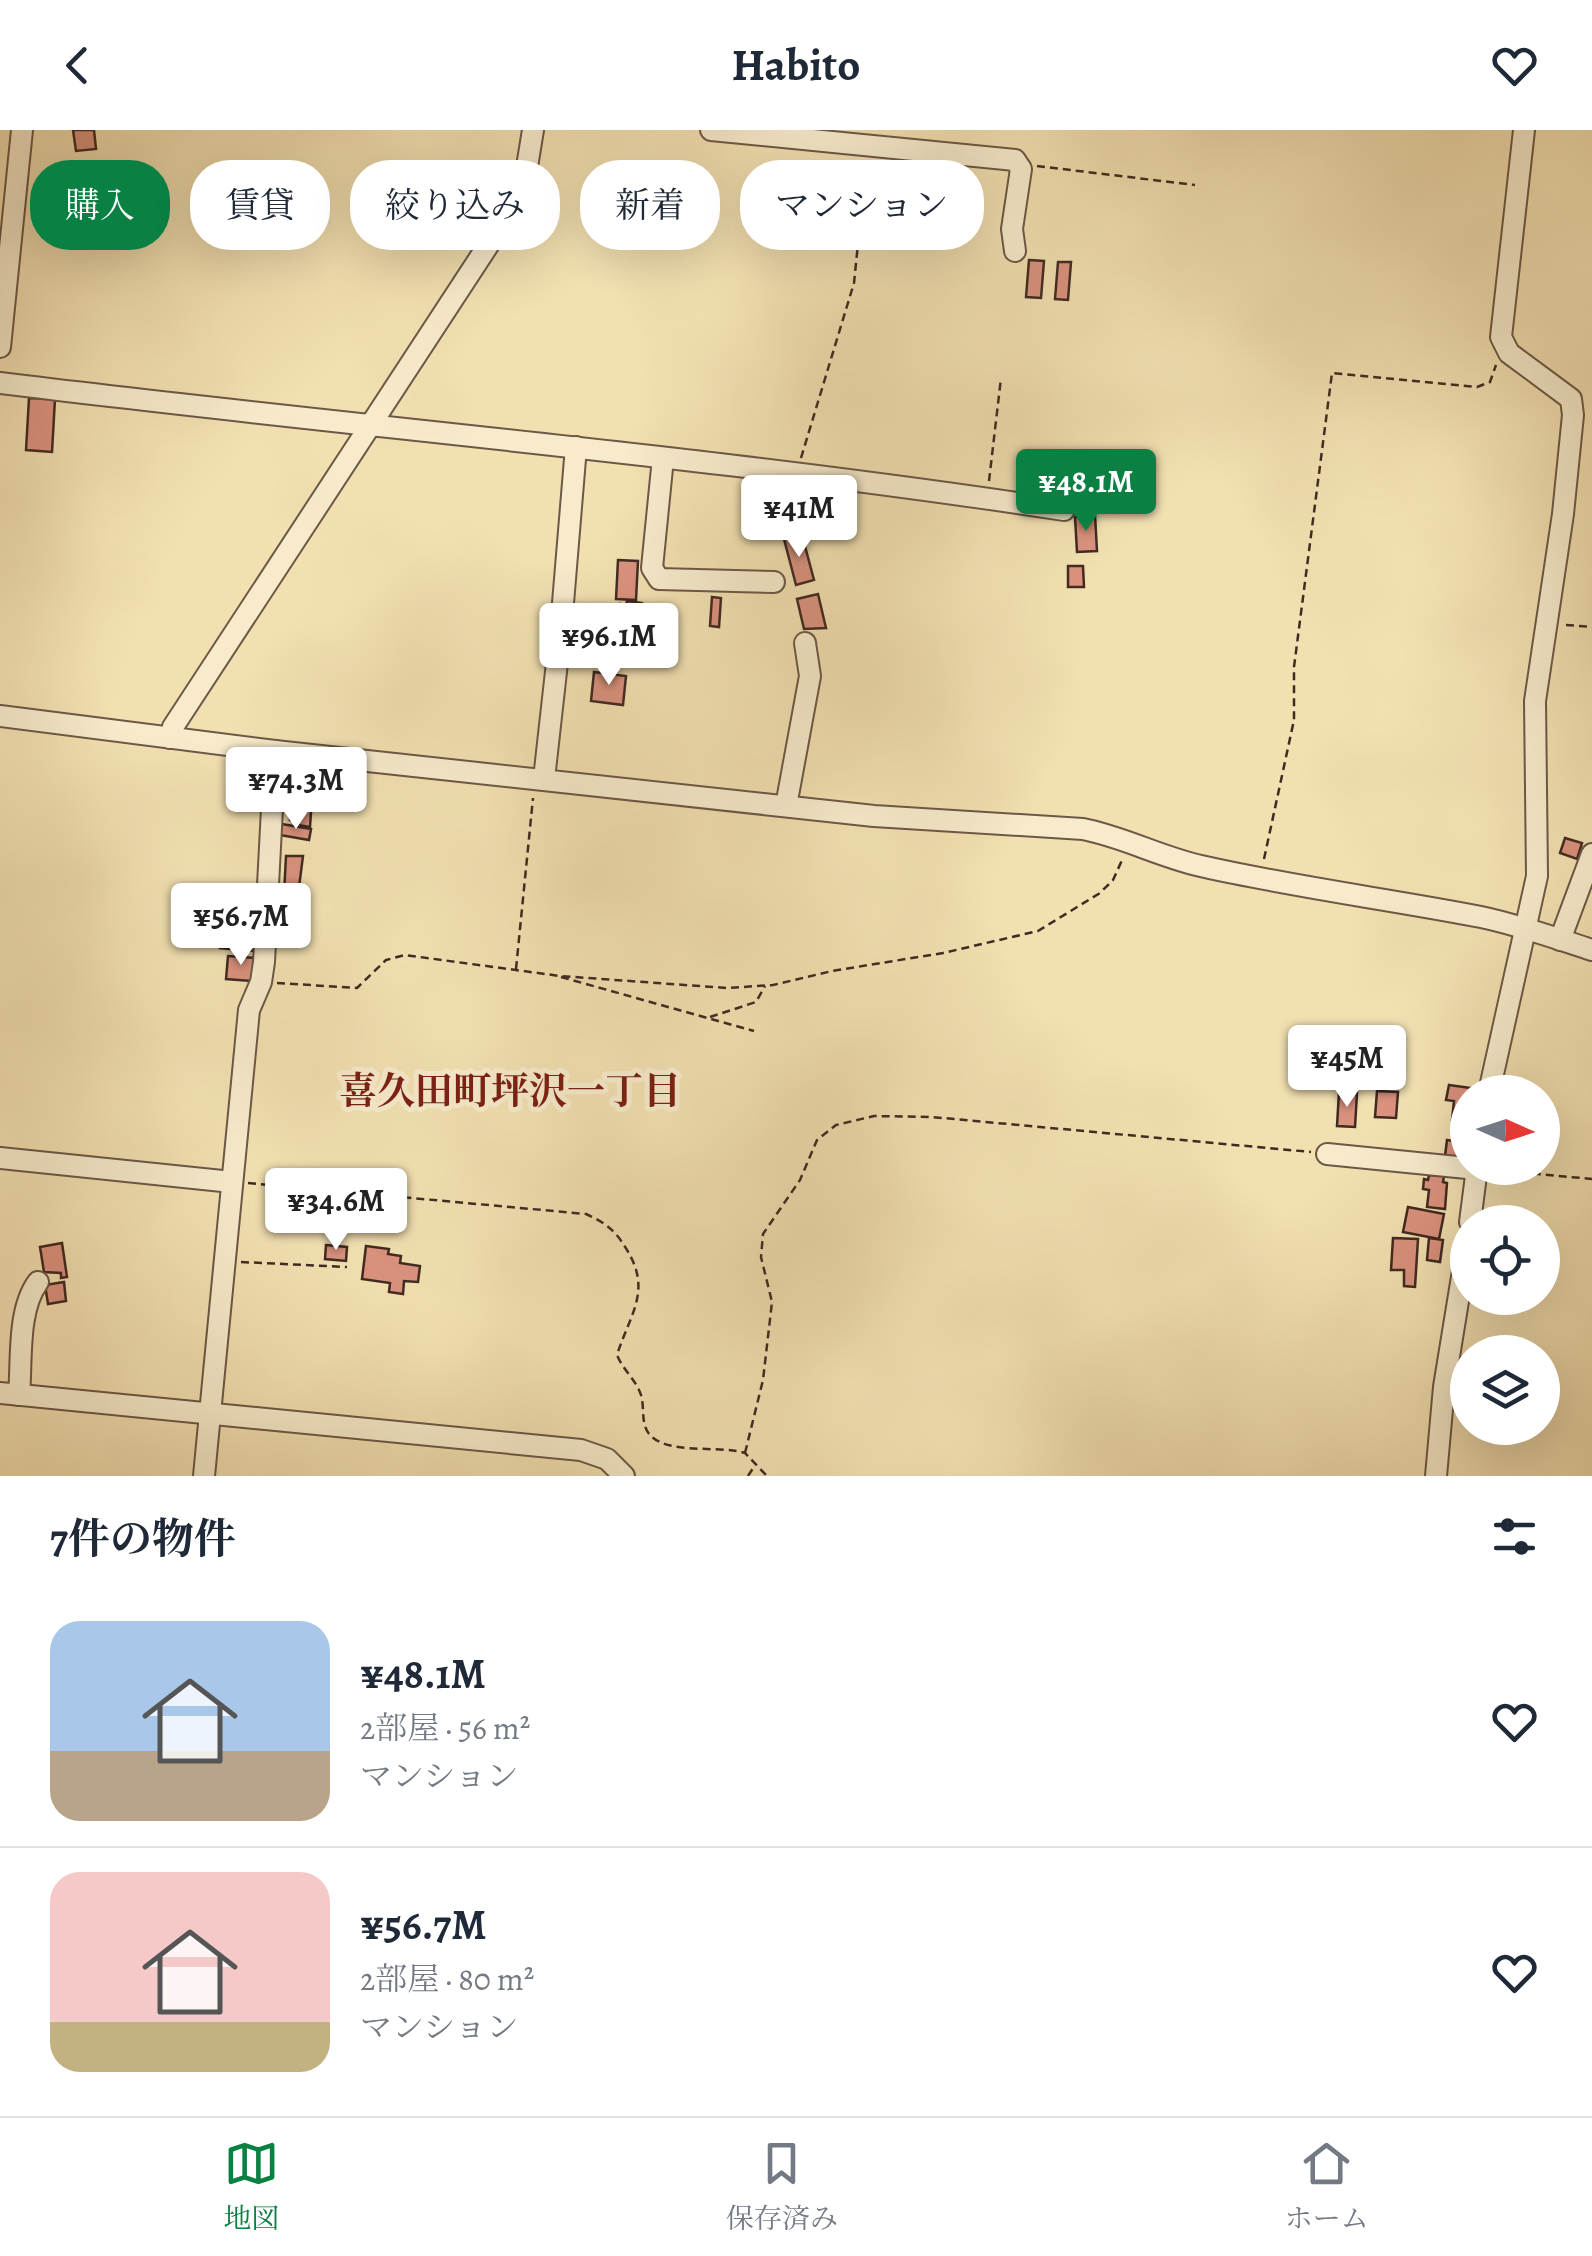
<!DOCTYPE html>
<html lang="ja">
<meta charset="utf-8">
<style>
:root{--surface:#fff;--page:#f6f6f7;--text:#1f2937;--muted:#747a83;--line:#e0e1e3;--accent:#0b8043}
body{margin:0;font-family:Alegreya,"Noto Serif JP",serif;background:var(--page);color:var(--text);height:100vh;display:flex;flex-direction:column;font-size:38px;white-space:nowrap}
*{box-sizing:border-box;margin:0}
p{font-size:32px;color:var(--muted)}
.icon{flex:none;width:55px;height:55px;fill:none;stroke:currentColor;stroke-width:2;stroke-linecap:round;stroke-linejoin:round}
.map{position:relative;height:1346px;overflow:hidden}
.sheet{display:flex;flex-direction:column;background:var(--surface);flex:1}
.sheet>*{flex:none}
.guide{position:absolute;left:30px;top:30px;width:1000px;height:90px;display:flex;gap:20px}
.needle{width:65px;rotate:93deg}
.buttons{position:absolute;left:1450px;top:945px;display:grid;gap:20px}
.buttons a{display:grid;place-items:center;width:110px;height:110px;border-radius:50%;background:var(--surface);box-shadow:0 10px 40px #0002;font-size:50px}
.price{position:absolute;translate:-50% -85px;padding:0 22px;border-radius:10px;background:#fff;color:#222;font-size:32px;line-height:65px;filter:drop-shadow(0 2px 5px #0008)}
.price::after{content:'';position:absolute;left:50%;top:60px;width:30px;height:22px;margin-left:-15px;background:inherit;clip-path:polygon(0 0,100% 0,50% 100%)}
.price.on{background:var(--accent);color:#fff}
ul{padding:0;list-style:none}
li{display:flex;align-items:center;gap:30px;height:250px;padding:0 50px}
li+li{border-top:2px solid var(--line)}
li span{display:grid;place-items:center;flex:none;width:280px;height:200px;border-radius:30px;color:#555}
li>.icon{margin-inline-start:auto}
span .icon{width:120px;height:120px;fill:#fffc;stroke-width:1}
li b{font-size:42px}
h2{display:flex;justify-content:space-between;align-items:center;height:120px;padding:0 50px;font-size:42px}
.tag{padding:0 35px;border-radius:40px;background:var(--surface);box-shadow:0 10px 40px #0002;font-size:35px;line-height:90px}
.tag.on{background:var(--accent);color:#fff}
header{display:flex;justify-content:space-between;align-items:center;height:130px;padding:0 50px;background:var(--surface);font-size:45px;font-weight:700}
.tabs{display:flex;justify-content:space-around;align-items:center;height:140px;border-top:2px solid var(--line);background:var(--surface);font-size:28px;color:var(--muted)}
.tabs a{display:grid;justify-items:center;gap:5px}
.tabs .on{color:var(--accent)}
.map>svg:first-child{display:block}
.building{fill:#da927e;stroke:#402a22;stroke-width:2.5}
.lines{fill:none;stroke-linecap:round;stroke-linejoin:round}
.minor-casing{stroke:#6c5846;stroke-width:24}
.path{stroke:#402a22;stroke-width:2.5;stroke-dasharray:8 5;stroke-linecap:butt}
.minor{stroke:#f7ebcc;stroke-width:20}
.labels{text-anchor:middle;stroke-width:10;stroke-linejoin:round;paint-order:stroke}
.neighbourhood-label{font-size:38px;font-weight:bold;fill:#7a1f14;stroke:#f7ebcc}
</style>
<header><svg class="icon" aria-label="back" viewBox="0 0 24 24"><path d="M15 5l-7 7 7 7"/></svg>Habito<svg class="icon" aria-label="heart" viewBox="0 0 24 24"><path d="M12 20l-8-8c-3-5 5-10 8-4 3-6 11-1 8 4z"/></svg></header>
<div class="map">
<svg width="1592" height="1346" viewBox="0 0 1592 1346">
<rect width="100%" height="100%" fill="#f2e0b1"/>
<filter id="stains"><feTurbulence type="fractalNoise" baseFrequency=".002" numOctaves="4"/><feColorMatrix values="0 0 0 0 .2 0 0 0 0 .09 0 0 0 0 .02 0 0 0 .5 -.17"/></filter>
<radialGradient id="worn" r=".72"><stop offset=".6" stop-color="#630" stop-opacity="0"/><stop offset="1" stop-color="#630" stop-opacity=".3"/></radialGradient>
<g class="building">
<polygon points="73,0 94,0 96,19 76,21"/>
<polygon points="1029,130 1044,131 1041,168 1026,167"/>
<polygon points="1058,132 1071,132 1068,170 1055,169"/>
<polygon points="29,268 55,269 52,322 26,320"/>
<polygon points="1091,357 1093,381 1073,382 1071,359"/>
<polygon points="1095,385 1097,421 1077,422 1075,387"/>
<polygon points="802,405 814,450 796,455 784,409"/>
<polygon points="618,430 638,431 636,470 616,469"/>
<polygon points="1068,436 1083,436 1084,457 1068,457"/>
<polygon points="818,464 826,498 804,499 797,469"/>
<polygon points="712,467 721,468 719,497 710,496"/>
<polygon points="627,471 642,473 637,513 621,511 622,498 617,497 620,474 626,475"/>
<polygon points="594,542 626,546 623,575 591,571"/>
<polygon points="292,665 312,667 310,697 298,695 298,691 290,690"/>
<polygon points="282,694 311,699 309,710 280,705"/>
<polygon points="1565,708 1582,713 1577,729 1560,723"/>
<polygon points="286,726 303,726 298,765 284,764"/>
<polygon points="238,776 261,778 256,821 220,818 222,806 235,804"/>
<polygon points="228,826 257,828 251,851 226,849"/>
<polygon points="1449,955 1478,959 1477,962 1468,962 1468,992 1452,990 1454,971 1446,970"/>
<polygon points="1377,961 1398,962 1396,988 1375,987"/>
<polygon points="1339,962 1357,963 1355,997 1337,996"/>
<polygon points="1447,1010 1467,1013 1465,1028 1445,1026"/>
<polygon points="1429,1045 1444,1046 1443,1052 1447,1053 1445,1079 1427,1077 1429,1060 1423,1059 1424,1049 1428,1050"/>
<polygon points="1408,1077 1444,1084 1439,1109 1403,1102"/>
<polygon points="1393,1108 1418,1109 1415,1157 1404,1156 1404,1140 1391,1140"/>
<polygon points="1429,1108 1443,1110 1440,1132 1427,1130"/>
<polygon points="62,1113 67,1147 61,1148 61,1143 44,1142 40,1117"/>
<polygon points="326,1115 347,1117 346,1131 325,1129"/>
<polygon points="366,1116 389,1119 388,1124 401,1126 400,1133 420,1136 418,1152 404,1151 403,1164 389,1162 390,1153 362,1149"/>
<polygon points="64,1152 66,1171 48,1174 45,1155"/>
</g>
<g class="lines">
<g class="minor-casing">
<g id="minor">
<polyline points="711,0 1015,30 1021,39 1012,99 1015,121"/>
<polyline points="0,217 22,0"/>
<path d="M0 253C355 297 711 326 1064 380"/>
<polyline points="663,328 652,438 659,449 774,452"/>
<polyline points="561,497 572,489 602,494"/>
<path d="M0 586 275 621 874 686 1083 699C1124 707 1160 727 1201 736 1293 757 1388 769 1481 787 1519 795 1555 808 1592 820"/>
<polyline points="170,608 173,597 519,68 525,49 533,0"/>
<polyline points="544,649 561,497 576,317"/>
<polyline points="786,676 810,546 805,513"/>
<polyline points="1560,810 1592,724"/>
<polyline points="1489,962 1537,746 1535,571 1563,384 1573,285 1571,269 1509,223 1501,207 1524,0"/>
<polyline points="1327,1024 1477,1039"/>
<polyline points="0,1028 232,1052"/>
<polyline points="1470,1092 1477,1038"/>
<polyline points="0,1263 581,1320 607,1329 624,1346"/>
<path d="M19 1265C22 1231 17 1180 38 1152"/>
<polyline points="204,1346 249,880 261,852 264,832 275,621"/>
<polyline points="1436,1346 1444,1257 1468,1110"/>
</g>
</g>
<g class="path">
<polyline points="1037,36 1195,55"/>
<polyline points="801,328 854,153 866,35"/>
<polyline points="989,351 1001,248"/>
<polyline points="1566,495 1592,497"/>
<polyline points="1264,729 1294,590 1294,537 1332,243 1477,257 1490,252 1496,235"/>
<polyline points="516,839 533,668"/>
<polyline points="561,847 754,901"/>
<polyline points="277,853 357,858 386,830 405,825 560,846 727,858 773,855 832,841 943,823 1038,801 1100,763 1113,750 1123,728"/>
<polyline points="710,887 756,872 765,856"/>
<polyline points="1494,1040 1592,1049"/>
<path d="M248 1053 586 1084C606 1093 616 1101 627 1120 652 1161 630 1184 617 1225 623 1240 636 1250 641 1265 644 1275 642 1286 645 1296 654 1328 720 1314 745 1323L767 1346"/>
<polyline points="241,1132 347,1137"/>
<polyline points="745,1323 763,1250 772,1172 761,1127 763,1104 800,1050 817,1010 836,995 874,986 932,987 1311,1022"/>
<polyline points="748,1346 755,1335"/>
</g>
<use href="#minor" class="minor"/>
</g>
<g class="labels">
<g class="neighbourhood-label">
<text x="510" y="974">喜久田町坪沢一丁目</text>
</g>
</g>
<rect width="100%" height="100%" filter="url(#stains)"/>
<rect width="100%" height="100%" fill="url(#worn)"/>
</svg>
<div class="buttons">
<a><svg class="needle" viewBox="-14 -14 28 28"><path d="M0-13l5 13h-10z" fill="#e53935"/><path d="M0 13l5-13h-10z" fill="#747a83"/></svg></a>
<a><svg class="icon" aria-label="locate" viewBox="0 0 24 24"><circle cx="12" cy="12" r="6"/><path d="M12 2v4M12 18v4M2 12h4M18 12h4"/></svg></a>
<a><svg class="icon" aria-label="layers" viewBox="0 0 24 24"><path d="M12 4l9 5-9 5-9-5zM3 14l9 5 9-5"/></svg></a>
</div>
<b class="price on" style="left:1086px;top:404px">¥48.1M</b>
<b class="price" style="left:799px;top:430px">¥41M</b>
<b class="price" style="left:609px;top:558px">¥96.1M</b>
<b class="price" style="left:296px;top:702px">¥74.3M</b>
<b class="price" style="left:241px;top:838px">¥56.7M</b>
<b class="price" style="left:1347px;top:980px">¥45M</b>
<b class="price" style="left:336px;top:1123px">¥34.6M</b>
<div class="guide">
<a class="tag on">購入</a>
<a class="tag">賃貸</a>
<a class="tag">絞り込み</a>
<a class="tag">新着</a>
<a class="tag">マンション</a>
</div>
</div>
<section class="sheet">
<h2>7件の物件<svg class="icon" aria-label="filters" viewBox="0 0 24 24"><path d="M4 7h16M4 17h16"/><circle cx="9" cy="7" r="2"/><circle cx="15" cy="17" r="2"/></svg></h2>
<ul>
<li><span style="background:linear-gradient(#a9c7e8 65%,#b9a48a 0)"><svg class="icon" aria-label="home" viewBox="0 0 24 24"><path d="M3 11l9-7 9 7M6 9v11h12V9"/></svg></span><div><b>¥48.1M</b><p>2部屋 · 56 m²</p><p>マンション</p></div><svg class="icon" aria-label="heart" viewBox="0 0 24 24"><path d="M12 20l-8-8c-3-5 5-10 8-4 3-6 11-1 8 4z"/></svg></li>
<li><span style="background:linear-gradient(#f6c9c9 75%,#c2b280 0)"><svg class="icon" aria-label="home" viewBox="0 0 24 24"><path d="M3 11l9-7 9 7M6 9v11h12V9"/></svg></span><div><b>¥56.7M</b><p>2部屋 · 80 m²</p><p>マンション</p></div><svg class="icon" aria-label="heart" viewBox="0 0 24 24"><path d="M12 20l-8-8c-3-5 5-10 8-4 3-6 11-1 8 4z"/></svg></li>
</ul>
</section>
<nav class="tabs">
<a class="on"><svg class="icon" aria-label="map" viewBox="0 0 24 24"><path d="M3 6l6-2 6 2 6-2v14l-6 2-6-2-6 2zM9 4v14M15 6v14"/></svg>地図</a>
<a><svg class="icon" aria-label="saved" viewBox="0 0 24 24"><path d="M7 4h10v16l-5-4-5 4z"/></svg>保存済み</a>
<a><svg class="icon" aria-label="home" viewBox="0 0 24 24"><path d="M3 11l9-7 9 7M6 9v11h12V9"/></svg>ホーム</a>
</nav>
